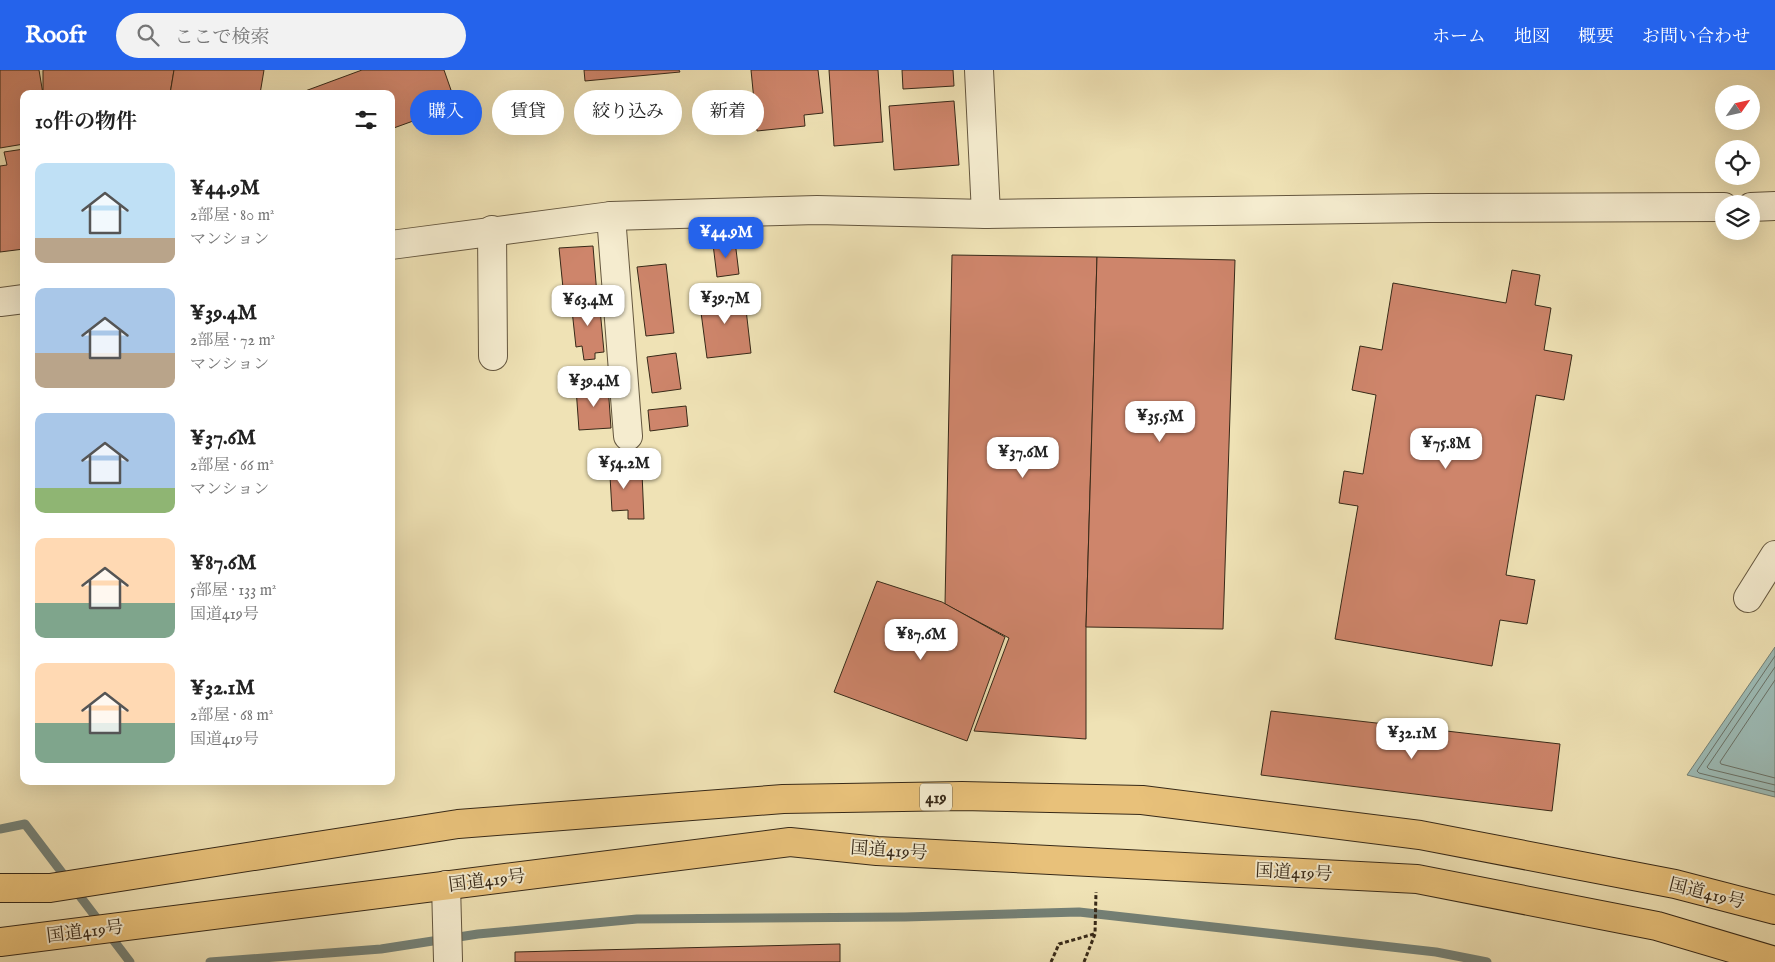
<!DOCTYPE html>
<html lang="ja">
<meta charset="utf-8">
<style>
:root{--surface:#fff;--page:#f2f2f2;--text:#222;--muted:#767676;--accent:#2563eb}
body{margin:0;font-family:"IM FELL English","Noto Serif JP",serif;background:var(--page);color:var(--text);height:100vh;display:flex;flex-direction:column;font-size:19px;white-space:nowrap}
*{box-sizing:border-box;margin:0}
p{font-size:16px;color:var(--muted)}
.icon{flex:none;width:28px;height:28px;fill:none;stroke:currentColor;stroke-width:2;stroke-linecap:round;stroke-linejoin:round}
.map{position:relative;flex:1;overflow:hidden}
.sheet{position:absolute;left:20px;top:20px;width:375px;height:695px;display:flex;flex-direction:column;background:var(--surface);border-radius:10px;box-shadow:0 5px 20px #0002}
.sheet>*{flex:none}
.guide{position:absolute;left:410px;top:20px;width:475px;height:45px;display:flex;gap:10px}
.needle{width:32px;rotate:56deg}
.buttons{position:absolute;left:1715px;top:15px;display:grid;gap:10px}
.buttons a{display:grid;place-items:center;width:45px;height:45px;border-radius:50%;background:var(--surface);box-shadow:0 5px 20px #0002;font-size:25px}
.price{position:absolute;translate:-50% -42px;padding:0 11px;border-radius:10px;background:#fff;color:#222;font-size:16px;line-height:32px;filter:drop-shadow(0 1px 2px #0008)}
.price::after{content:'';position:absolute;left:50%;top:30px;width:15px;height:11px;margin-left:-8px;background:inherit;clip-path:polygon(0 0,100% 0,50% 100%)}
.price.selected{background:var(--accent);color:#fff}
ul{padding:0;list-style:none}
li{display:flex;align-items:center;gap:15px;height:125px;padding:0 15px}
li span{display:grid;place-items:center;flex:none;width:140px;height:100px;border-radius:10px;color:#555}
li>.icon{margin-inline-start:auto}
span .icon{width:60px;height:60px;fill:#fffc;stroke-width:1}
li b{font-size:21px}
h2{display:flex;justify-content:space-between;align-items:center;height:60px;padding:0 15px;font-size:21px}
.chip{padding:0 18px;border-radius:22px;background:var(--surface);box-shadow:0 5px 20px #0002;font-size:18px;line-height:45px}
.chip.selected{background:var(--accent);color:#fff}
header{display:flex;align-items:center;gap:30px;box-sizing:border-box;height:70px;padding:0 25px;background:var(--accent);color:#fff}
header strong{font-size:24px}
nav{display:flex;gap:28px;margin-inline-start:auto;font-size:18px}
.search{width:350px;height:45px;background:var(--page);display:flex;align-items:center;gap:12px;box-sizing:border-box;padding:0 18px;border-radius:28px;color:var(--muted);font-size:19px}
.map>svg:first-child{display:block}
.water{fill:#9dbcb7;stroke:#748177}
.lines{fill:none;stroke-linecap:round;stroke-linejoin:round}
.shore{stroke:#6a7268;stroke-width:1}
.stream{stroke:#748177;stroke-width:9}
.building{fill:#ce856b;stroke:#372918}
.minor-casing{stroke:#65573f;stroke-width:30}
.highway-casing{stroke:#372918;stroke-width:30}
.path{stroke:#372918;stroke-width:3;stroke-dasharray:4 2.5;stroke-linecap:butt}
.minor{stroke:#f5eccf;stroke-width:28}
.highway{stroke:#e8c17a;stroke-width:28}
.labels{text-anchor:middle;stroke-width:4;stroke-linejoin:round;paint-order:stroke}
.shield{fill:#f5eccf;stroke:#70644f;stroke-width:1}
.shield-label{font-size:16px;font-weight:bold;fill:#372918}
.street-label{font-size:18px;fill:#372918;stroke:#f5eccf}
</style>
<header>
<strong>Roofr</strong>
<div class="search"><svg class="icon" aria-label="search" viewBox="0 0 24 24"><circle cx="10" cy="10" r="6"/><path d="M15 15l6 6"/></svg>ここで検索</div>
<nav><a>ホーム</a><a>地図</a><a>概要</a><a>お問い合わせ</a></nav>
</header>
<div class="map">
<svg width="1775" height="892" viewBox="0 0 1775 892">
<rect width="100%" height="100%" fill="#efe2b5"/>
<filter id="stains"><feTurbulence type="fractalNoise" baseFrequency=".004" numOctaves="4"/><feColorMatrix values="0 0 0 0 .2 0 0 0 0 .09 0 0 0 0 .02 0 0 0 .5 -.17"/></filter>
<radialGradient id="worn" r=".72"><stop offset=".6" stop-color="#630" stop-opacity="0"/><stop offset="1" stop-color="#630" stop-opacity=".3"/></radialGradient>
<polygon class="water" points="1775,577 1775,727 1687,705"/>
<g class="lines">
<g class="shore">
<polyline points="1775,586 1697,701 1699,703 1775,722"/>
<polyline points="1775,597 1707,697 1709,699 1775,715"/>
<polyline points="1775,610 1720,692 1721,694 1775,708"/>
</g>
<g class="stream">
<polyline points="0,759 25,754 130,892"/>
<polyline points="210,892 381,879 478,864 637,849 905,847 1079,842 1436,882 1487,892"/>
</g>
</g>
<g class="building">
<polygon points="0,0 39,0 43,24 24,24 24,74 0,78"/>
<polygon points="43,0 174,0 170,24 43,24"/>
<polygon points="174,0 264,0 260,24 170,24"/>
<polygon points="362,0 444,0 451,20 443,23 449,38 391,59 391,24 297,24"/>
<polygon points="584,0 679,0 680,2 585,11"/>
<polygon points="751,0 818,0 823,43 804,45 805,56 757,61"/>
<polygon points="829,0 878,0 883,72 834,76"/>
<polygon points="902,0 953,0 954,16 903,19"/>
<polygon points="954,31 959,95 894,100 889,36"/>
<polygon points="24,79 24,179 0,182 0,96 7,95 4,82"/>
<polygon points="735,171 739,204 717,207 713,174"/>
<polygon points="593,176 597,225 564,228 559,178"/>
<polygon points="952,185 1097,187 1086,557 1086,669 974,661 1009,568 945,534"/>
<polygon points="1097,187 1235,190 1223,559 1086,557"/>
<polygon points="666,194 674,263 646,266 637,197"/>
<polygon points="1512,200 1540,205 1535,235 1551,238 1544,280 1572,285 1564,330 1536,325 1506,505 1535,510 1527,554 1500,550 1492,596 1335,569 1358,436 1339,433 1344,401 1363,404 1376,325 1352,320 1360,276 1382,280 1393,213 1506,233"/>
<polygon points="744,222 751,283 707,288 699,227"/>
<polygon points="599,228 604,282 595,283 595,289 584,290 582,276 576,277 571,231"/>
<polygon points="676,283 681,319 652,323 647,287"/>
<polygon points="608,315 611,358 579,360 576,318"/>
<polygon points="686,336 688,356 650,361 648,340"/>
<polygon points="621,393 622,404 642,403 644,449 628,449 628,440 612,441 610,406 596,407 595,395"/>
<polygon points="877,511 942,532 1005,567 967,671 834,622"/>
<polygon points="1271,641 1560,674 1552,741 1261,705"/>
<polygon points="840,874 840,892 515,892 515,882"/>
</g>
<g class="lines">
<g class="minor-casing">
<g id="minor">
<polyline points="979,0 986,144"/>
<polyline points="1751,137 1775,136"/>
<polyline points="611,146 628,366"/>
<polyline points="492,160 493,286"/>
<polyline points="391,175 611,146 817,140 986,144 1429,138 1724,137"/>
<polyline points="0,232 24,229"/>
<polyline points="1748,528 1775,485"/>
<polyline points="446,815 448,890"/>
</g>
</g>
<g class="highway-casing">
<g id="highway">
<polyline points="0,818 50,818 458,754 783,729 962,726 1142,730 1420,765 1675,814 1775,840"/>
<polyline points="0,872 790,772 877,781 1417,809 1657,856 1775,891"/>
</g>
</g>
<g class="path">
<polyline points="1051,892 1059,874 1094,864"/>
<polyline points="1084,892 1095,864 1096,822"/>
</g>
<use href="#minor" class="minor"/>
<use href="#highway" class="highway"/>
</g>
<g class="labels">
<rect class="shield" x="920" y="713.5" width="32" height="27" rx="4"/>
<g class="shield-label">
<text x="936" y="733">419</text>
</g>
<g class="street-label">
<text transform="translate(889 780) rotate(4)" y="6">国道419号</text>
<text transform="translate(1294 802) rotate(3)" y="6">国道419号</text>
<text transform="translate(487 810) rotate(-7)" y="6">国道419号</text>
<text transform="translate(1707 823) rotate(14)" y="6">国道419号</text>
<text transform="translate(85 861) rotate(-7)" y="6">国道419号</text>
</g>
</g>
<rect width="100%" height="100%" filter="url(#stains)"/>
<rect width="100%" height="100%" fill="url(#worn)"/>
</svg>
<div class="buttons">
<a><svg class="needle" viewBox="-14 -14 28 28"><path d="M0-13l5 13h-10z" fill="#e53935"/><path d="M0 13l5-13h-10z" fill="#767676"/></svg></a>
<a><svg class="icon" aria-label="locate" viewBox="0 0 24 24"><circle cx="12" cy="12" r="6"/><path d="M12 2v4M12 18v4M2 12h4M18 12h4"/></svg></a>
<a><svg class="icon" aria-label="layers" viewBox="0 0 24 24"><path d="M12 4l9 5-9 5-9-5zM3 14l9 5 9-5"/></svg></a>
</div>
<b class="price selected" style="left:726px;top:189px">¥44.9M</b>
<b class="price" style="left:725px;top:255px">¥39.7M</b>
<b class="price" style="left:588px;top:257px">¥63.4M</b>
<b class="price" style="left:594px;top:338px">¥39.4M</b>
<b class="price" style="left:1160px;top:373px">¥35.5M</b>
<b class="price" style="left:1446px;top:400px">¥75.8M</b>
<b class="price" style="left:1023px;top:409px">¥37.6M</b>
<b class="price" style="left:624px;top:420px">¥54.2M</b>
<b class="price" style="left:921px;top:591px">¥87.6M</b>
<b class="price" style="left:1412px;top:690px">¥32.1M</b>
<div class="guide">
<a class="chip selected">購入</a>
<a class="chip">賃貸</a>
<a class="chip">絞り込み</a>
<a class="chip">新着</a>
</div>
<section class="sheet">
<h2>10件の物件<svg class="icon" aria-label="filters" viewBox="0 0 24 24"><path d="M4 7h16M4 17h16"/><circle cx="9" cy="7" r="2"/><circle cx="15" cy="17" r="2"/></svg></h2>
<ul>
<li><span style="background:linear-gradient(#bfe0f5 75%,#b9a48a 0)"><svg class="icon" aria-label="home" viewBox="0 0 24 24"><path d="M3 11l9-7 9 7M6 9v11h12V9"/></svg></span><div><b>¥44.9M</b><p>2部屋 · 80 m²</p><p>マンション</p></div></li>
<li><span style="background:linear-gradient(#a9c7e8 65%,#b9a48a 0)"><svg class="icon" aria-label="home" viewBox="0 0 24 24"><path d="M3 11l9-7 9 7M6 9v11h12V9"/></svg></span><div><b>¥39.4M</b><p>2部屋 · 72 m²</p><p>マンション</p></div></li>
<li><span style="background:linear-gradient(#a9c7e8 75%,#8fb573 0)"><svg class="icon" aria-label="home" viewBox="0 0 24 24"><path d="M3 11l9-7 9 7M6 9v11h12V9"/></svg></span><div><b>¥37.6M</b><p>2部屋 · 66 m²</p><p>マンション</p></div></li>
<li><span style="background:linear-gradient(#ffd9b3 65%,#7fa58c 0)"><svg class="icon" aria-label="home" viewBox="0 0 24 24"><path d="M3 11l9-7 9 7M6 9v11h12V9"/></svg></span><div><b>¥87.6M</b><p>5部屋 · 133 m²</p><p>国道419号</p></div></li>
<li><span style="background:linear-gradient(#ffd9b3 60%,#7fa58c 0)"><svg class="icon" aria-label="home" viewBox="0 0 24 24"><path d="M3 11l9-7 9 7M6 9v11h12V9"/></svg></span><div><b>¥32.1M</b><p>2部屋 · 68 m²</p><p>国道419号</p></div></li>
</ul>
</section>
</div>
